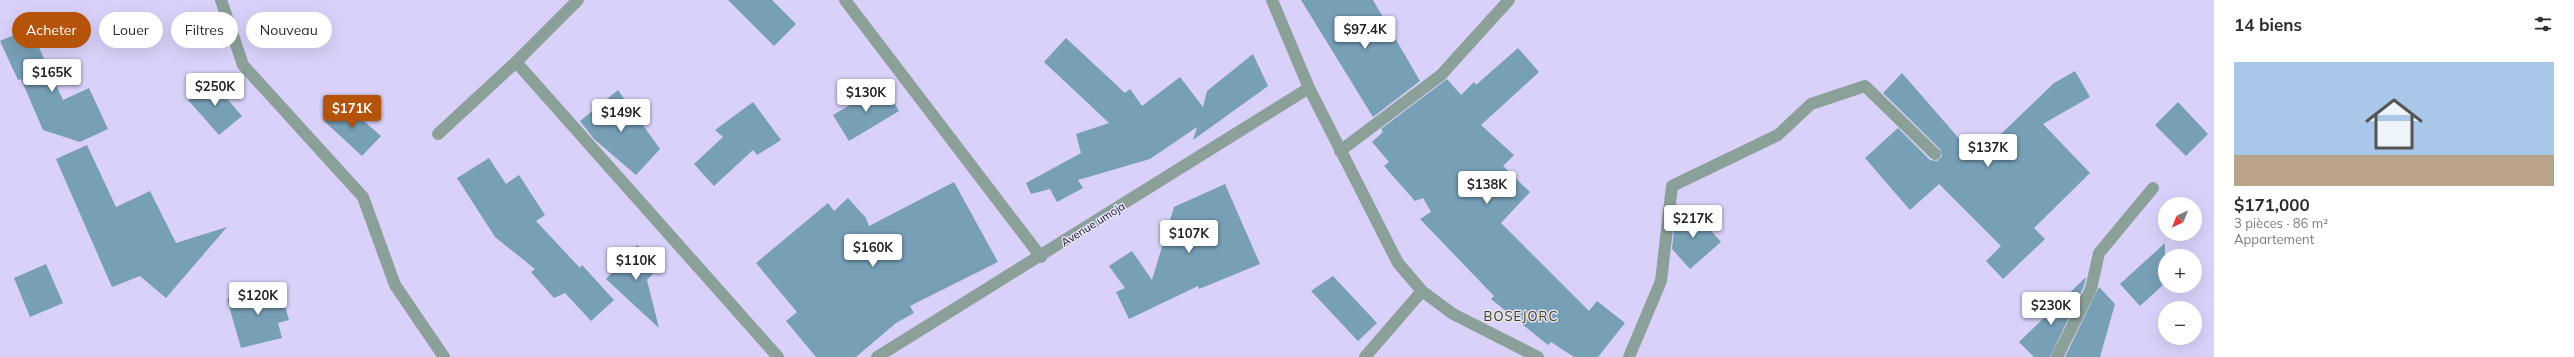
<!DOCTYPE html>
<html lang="fr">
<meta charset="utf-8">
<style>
:root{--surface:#fff;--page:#f2f2f3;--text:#2b2b33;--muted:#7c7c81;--accent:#b45309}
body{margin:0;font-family:Mulish,sans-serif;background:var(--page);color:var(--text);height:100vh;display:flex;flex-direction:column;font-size:15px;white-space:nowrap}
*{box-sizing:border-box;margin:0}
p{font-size:13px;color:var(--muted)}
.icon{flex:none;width:22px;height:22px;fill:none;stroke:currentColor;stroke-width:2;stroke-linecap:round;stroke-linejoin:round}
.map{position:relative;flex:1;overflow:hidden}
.side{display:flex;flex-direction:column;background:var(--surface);width:360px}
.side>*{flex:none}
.guide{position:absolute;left:12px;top:12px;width:380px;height:36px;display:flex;gap:8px}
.needle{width:26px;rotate:223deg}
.controls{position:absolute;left:2158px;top:197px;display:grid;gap:8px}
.controls a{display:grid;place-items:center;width:44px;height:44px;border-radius:50%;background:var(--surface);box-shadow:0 4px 16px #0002;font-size:20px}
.price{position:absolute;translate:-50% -34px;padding:0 9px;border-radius:4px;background:#fff;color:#222;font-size:13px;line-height:26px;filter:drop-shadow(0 1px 2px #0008)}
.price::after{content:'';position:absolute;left:50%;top:24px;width:12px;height:9px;margin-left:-6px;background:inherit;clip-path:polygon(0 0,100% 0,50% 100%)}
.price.selected{background:var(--accent);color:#fff}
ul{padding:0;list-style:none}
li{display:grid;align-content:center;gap:8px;height:212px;padding:0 20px}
li span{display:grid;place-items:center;height:124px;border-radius:0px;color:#555}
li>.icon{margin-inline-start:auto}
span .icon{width:72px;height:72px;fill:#fffc;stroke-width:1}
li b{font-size:17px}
h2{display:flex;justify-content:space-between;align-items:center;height:48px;padding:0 20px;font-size:17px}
.tag{padding:0 14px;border-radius:18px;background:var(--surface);box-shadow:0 4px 16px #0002;font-size:14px;line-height:36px}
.tag.selected{background:var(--accent);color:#fff}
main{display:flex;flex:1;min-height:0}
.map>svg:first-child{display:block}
.building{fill:#779fb6}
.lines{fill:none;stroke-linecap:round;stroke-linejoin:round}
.service{stroke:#8ba099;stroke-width:12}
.minor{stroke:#8ba099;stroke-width:12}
.tertiary{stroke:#8ba099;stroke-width:12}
.labels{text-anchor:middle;stroke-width:3;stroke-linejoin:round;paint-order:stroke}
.street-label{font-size:11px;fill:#24212f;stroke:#e6e1f9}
.quarter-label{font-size:13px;letter-spacing:1px;fill:#3f4404;stroke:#e6e1f9}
</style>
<main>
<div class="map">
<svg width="2214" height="357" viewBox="0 0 2214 357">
<rect width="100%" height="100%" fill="#d9d1f9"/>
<g class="building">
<polygon points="728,0 772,0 796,24 774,46"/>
<polygon points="1301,0 1373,0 1420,81 1373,117"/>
<polygon points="30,28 63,100 89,88 108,129 80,142 43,130 21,79 18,80 0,41"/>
<polygon points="1066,38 1125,93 1130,89 1142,106 1180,77 1203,107 1207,91 1253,54 1268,86 1193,140 1197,127 1150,159 1078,180 1083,188 1057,202 1050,189 1031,194 1026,183 1081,153 1076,134 1109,123 1044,62"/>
<polygon points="1518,48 1539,72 1481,125 1514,155 1503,166 1530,192 1501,223 1589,311 1597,301 1625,323 1598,357 1574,357 1551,342 1548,345 1491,299 1494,296 1420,219 1431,212 1423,198 1415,201 1384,166 1389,162 1372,142 1383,132 1381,129 1447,79 1461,95 1474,82 1476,85"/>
<polygon points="2075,71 2090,97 2043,124 2090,173 2034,228 2045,239 2003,279 1986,261 2001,246 1939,184 1910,210 1865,158 1898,128 1930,160 1937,161 1942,156 1940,149 1883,93 1902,73 1976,158 2054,83"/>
<polygon points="210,79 242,116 219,135 188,100"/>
<polygon points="884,85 899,111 849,141 833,115"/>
<polygon points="618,90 660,149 636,175 594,139 580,121"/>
<polygon points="342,102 381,136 362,156 324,121"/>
<polygon points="753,102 781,140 757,155 753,150 714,186 694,164 723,137 715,130"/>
<polygon points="2178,102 2208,134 2186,156 2155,125"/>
<polygon points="87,145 116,207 150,191 176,243 227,227 166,298 140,276 112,287 56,159"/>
<polygon points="489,158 506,184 519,175 545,215 536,221 580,268 582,265 614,300 591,321 565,293 554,298 531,272 535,269 495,237 457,178"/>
<polygon points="954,182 998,262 910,306 914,313 896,323 856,357 816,357 786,321 797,312 756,263 828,203 834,211 848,198 866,218 869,226"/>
<polygon points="1225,184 1260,264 1199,289 1198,286 1129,319 1116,292 1125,288 1109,266 1132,251 1152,280 1174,207"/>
<polygon points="1691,208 1721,242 1690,269 1672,249 1675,221"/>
<polygon points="2165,243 2165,283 2140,306 2120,284"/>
<polygon points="637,245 660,266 647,280 659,328 606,279"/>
<polygon points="46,264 63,303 30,317 14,278"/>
<polygon points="1333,276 1377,323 1358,341 1311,291"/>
<polygon points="2086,277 2084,286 2050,357 2034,357 2019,342"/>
<polygon points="279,285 289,320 278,323 282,338 241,348 227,299"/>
<polygon points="2099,287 2115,304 2100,357 2065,357"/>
</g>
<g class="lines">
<g class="service">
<polyline points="221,0 243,65 363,197 395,285 444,357"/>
<polyline points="438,134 516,62 578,0"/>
<polyline points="1340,151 1441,75 1509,0"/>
<polyline points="1629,357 1661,281 1672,186 1778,135 1811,104 1865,86 1935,154"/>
<polyline points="2057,357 2091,289 2099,253 2153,188"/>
</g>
<g class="minor">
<polyline points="845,0 1041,257"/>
<polyline points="516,62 778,357"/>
<polyline points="1365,357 1422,291"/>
</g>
<g class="tertiary">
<polyline points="1272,0 1309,88 1398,263 1422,291 1453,314 1538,357"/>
<polyline points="877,357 1309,88"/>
</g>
</g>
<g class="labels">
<g class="street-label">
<text transform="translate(1093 224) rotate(-32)" y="4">Avenue umoja</text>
</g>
<g class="quarter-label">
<text x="1521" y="321">BOSEJORC</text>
</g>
</g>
</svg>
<div class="controls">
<a><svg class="needle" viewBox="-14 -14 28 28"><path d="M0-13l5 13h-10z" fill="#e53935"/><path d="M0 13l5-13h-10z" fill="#7c7c81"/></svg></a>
<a>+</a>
<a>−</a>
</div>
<b class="price" style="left:1365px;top:50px">$97.4K</b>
<b class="price" style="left:52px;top:93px">$165K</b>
<b class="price" style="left:215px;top:107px">$250K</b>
<b class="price" style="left:866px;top:113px">$130K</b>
<b class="price selected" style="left:352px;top:129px">$171K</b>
<b class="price" style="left:621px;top:133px">$149K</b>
<b class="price" style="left:1988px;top:168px">$137K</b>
<b class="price" style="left:1487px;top:205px">$138K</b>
<b class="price" style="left:1693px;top:239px">$217K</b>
<b class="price" style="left:1189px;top:254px">$107K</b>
<b class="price" style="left:873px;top:268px">$160K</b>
<b class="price" style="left:636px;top:281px">$110K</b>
<b class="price" style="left:258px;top:316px">$120K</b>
<b class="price" style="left:2051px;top:326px">$230K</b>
<div class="guide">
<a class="tag selected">Acheter</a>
<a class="tag">Louer</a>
<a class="tag">Filtres</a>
<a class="tag">Nouveau</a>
</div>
</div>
<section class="side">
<h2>14 biens<svg class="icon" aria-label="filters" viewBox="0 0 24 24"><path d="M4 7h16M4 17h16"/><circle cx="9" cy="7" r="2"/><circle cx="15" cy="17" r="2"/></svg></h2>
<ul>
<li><span style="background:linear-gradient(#a9c7e8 75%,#b9a48a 0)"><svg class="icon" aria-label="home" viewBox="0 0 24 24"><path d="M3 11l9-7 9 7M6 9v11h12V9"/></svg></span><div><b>$171,000</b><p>3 pièces · 86 m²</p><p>Appartement</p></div></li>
</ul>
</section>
</main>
